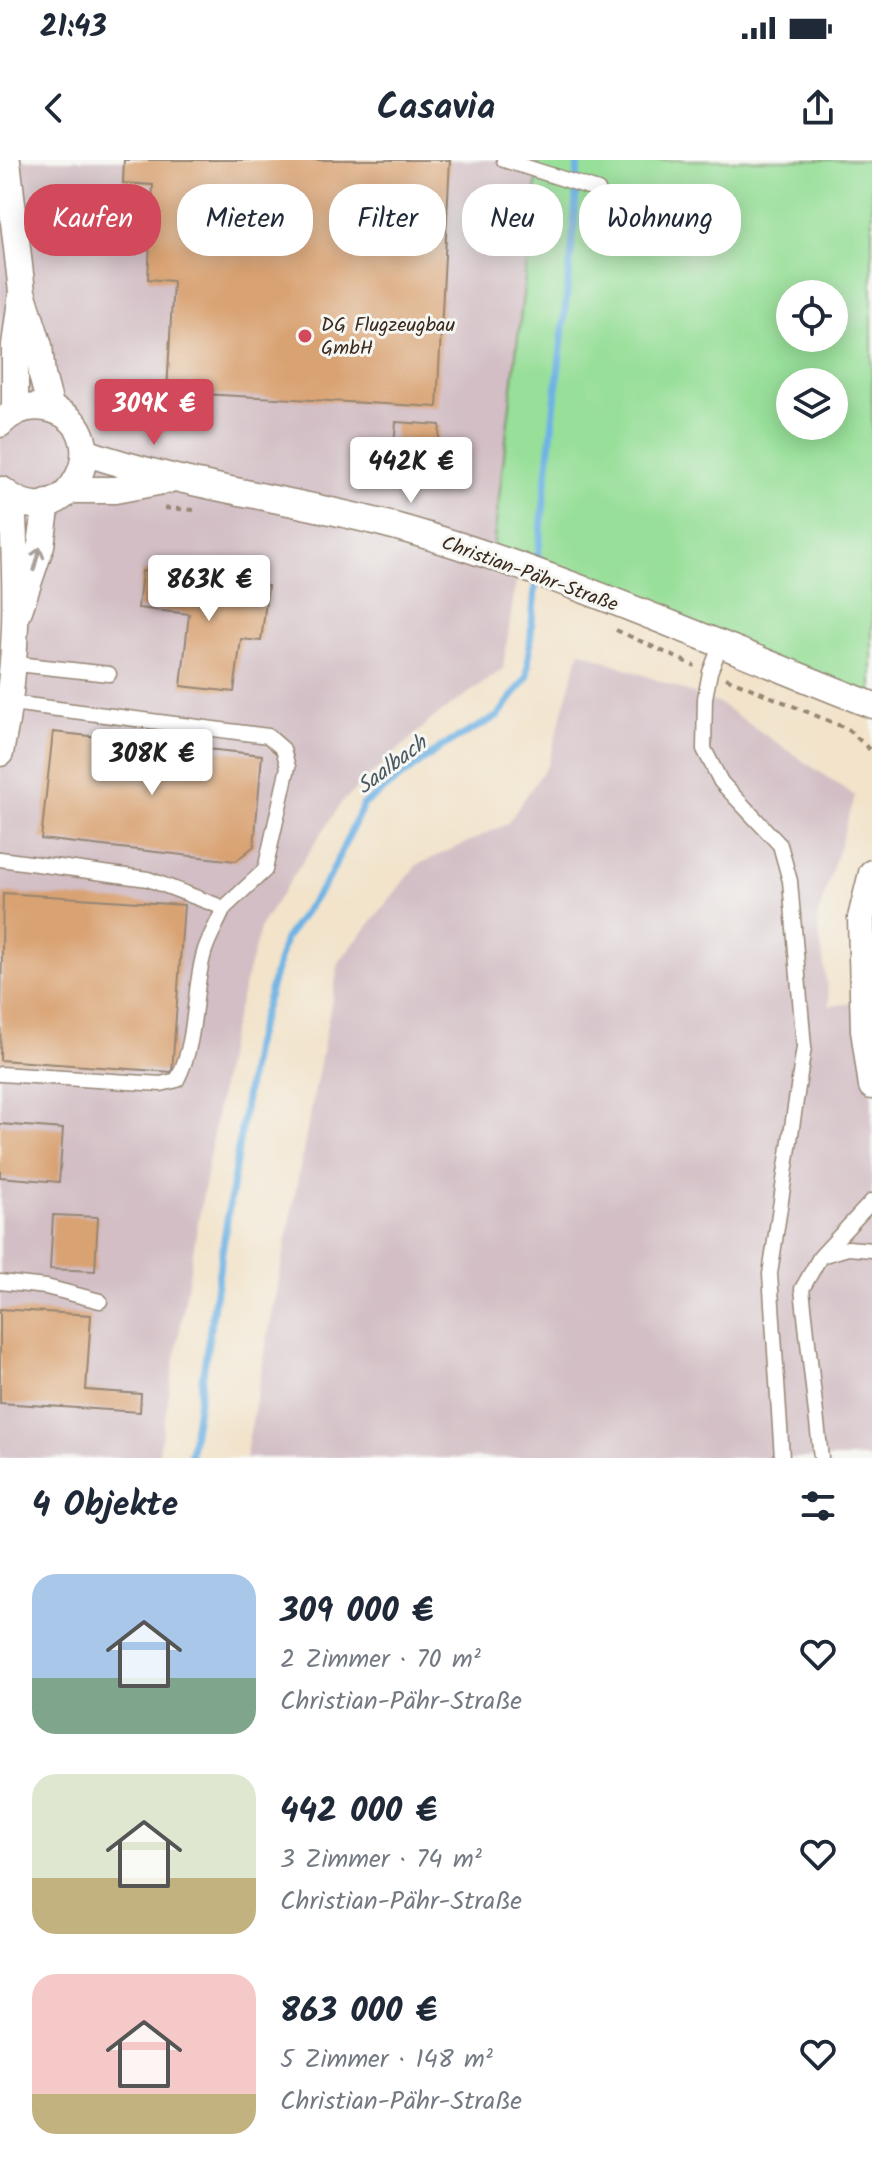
<!DOCTYPE html>
<html lang="de">
<meta charset="utf-8">
<style>
:root{--surface:#fff;--page:#f6f6f7;--text:#1f2937;--muted:#747a83;--accent:#d1495b}
body{margin:0;font-family:Kalam,sans-serif;background:var(--page);color:var(--text);height:100vh;display:flex;flex-direction:column;font-size:30px;white-space:nowrap}
*{box-sizing:border-box;margin:0}
p{font-size:26px;color:var(--muted)}
.icon{flex:none;width:44px;height:44px;fill:none;stroke:currentColor;stroke-width:2;stroke-linecap:round;stroke-linejoin:round}
.map{position:relative;height:1298px;overflow:hidden}
.sheet{display:flex;flex-direction:column;background:var(--surface);flex:1}
.sheet>*{flex:none}
.top-card{position:absolute;left:24px;top:24px;width:824px;height:72px;display:flex;gap:16px}
.buttons{position:absolute;left:776px;top:120px;display:grid;gap:16px}
.buttons a{display:grid;place-items:center;width:72px;height:72px;border-radius:50%;background:var(--surface);box-shadow:0 4px 20px #0003;font-size:40px}
.price{position:absolute;translate:-50% -68px;padding:0 18px;border-radius:8px;background:#fff;color:#222;font-size:26px;line-height:52px;filter:drop-shadow(0 2px 4px #0008)}
.price::after{content:'';position:absolute;left:50%;top:48px;width:24px;height:18px;margin-left:-12px;background:inherit;clip-path:polygon(0 0,100% 0,50% 100%)}
.price.current{background:var(--accent);color:#fff}
ul{padding:0;list-style:none}
li{display:flex;align-items:center;gap:24px;height:200px;padding:0 32px}
li span{display:grid;place-items:center;flex:none;width:224px;height:160px;border-radius:24px;color:#555}
li>.icon{margin-inline-start:auto}
span .icon{width:96px;height:96px;fill:#fffc;stroke-width:1}
li b{font-size:34px}
h2{display:flex;justify-content:space-between;align-items:center;height:96px;padding:0 32px;font-size:34px}
.chip{padding:0 28px;border-radius:32px;background:var(--surface);box-shadow:0 4px 20px #0003;font-size:28px;line-height:72px}
.chip.current{background:var(--accent);color:#fff}
.status{display:flex;justify-content:space-between;align-items:center;height:56px;padding:0 40px;background:var(--surface);direction:ltr}
.status svg{height:22px;fill:currentColor}
header{display:flex;justify-content:space-between;align-items:center;height:104px;padding:0 32px;background:var(--surface);font-size:36px;font-weight:700}
.map>svg:first-child{display:block}
.industrial{fill:#d2bec4}
.green{fill:#98df99;stroke:#6a845c;stroke-width:2;fill-rule:evenodd}
.lines{fill:none;stroke-linecap:round;stroke-linejoin:round}
.stream{stroke:#6eb2e4;stroke-width:7}
.building{fill:#d9a272}
.service-casing{stroke:#968674;stroke-width:17}
.minor-casing{stroke:#968674;stroke-width:29}
.path{stroke:#968674;stroke-width:4;stroke-dasharray:6 6;stroke-linecap:butt}
.service{stroke:#fff;stroke-width:14}
.minor{stroke:#fff;stroke-width:26}
.oneway{stroke:#a79f9a}
.poi-dot{fill:#d1495b;stroke:#f6f6f2;stroke-width:3}
.labels{text-anchor:middle;stroke-width:6;stroke-linejoin:round;paint-order:stroke}
.poi-label{font-size:20px;fill:#3b2a1e;stroke:#f6f6f2;text-anchor:start}
.street-label{font-size:20px;fill:#3b2a1e;stroke:#f6f6f2}
.water-label{font-size:22px;font-style:italic;fill:#4d5a63;stroke:#f6f6f2}
</style>
<div class="status"><b>21:43</b><svg viewBox="0 0 49 12"><path d="M0 12V9h3v3zM5 12V6h3v6zM10 12V3h3v9zM15 12V0h3v12zM26 1h20v11H26zM47 4h2v5h-2z"/></svg></div>
<header><svg class="icon" aria-label="back" viewBox="0 0 24 24"><path d="M15 5l-7 7 7 7"/></svg>Casavia<svg class="icon" aria-label="share" viewBox="0 0 24 24"><path d="M12 15V3M7 8l5-5 5 5M5 13v7h14v-7"/></svg></header>
<div class="map">
<svg width="872" height="1298" viewBox="0 0 872 1298">
<rect width="100%" height="100%" fill="#f6f6f2"/>
<filter id="ink" filterUnits="userSpaceOnUse"><feTurbulence type="fractalNoise" baseFrequency=".0125" numOctaves="2"/><feDisplacementMap in="SourceGraphic" scale="16" xChannelSelector="R" yChannelSelector="G"/><feConvolveMatrix kernelMatrix="1 2 1 2 8 2 1 2 1" color-interpolation-filters="sRGB"/></filter>
<filter id="wash" filterUnits="userSpaceOnUse"><feTurbulence type="fractalNoise" baseFrequency=".006" numOctaves="4" result="noise"/><feDisplacementMap in="SourceGraphic" scale="32" xChannelSelector="R" yChannelSelector="G"/><feGaussianBlur stdDeviation="1.8" result="paint"/><feColorMatrix in="noise" values="0 0 0 0 0 0 0 0 0 0 0 0 0 0 0 0 0 1.4 0 .05"/><feComposite in="paint" operator="in"/></filter>
<g filter="url(#wash)">
<rect width="100%" height="100%" fill="#f2e3ca"/>
<g class="industrial">
<polygon points="0,0 539,0 492,397 518,407 503,509 432,559 342,642 261,765 228,886 158,1298 0,1298"/>
<polygon points="580,491 720,544 855,636 817,759 830,846 872,840 872,1298 245,1298 339,802 417,705 507,664 548,604"/>
</g>
<path class="green" d="M539 0H872V538L492 397ZM790 134H834V178H790ZM790 222H834V266H790Z"/>
<g class="lines">
<g class="stream">
<polyline points="537,406 574,68 578,0"/>
<polyline points="190,1298 254,886 285,779 329,718 363,645 441,587 498,556 527,517 536,419"/>
</g>
</g>
<g id="blocks">
<g class="building">
<polygon points="124,0 450,0 437,247 167,232 173,121 148,119 153,25 123,23"/>
<polygon points="396,262 440,265 437,302 393,299"/>
<polygon points="142,411 268,426 261,481 241,479 234,532 181,526 189,454 138,448"/>
<polygon points="53,572 262,595 254,686 236,701 41,679"/>
<polygon points="3,733 184,745 172,912 0,900"/>
<polygon points="0,964 63,969 59,1022 0,1017"/>
<polygon points="53,1055 98,1057 95,1111 50,1109"/>
<polygon points="0,1149 91,1155 86,1230 141,1234 140,1252 0,1243"/>
</g>
</g>
</g>
<g filter="url(#ink)">
<use href="#blocks" fill-opacity="0" stroke="#968674" stroke-width="2"/>
<g class="lines">
<g class="service-casing">
<g id="service">
<polyline points="504,0 598,30"/>
<polyline points="721,484 710,512 705,538 704,589 721,622 780,685 790,721 804,887 770,1114 782,1298"/>
<polyline points="8,503 109,514"/>
<polyline points="11,543 268,576 283,589 288,607 265,710 224,748"/>
<path d="M0 699 148 719 224 748C218 763 208 778 204 793 192 836 198 879 177 920L161 924 0 914"/>
<polyline points="824,1095 848,1088 872,1090"/>
<polyline points="0,1122 46,1127 100,1141"/>
<polyline points="821,1298 802,1129 820,1097 872,1041"/>
</g>
</g>
<g class="minor-casing">
<g id="minor">
<polyline points="7,0 22,132 39,186 42,215 51,249"/>
<polyline points="15,252 15,185 21,140"/>
<path d="M0 264C12 251 27 245 45 248 124 262 70 388 2 330"/>
<path d="M85 292C190 329 301 339 408 370 567 416 718 485 872 545"/>
<polyline points="71,330 115,330 168,320"/>
<polyline points="19,450 41,385 47,343"/>
<path d="M0 593C19 503 17 429 12 338"/>
<polyline points="872,713 861,758 864,870 872,926"/>
</g>
</g>
<g class="path">
<polyline points="164,348 195,350"/>
<polyline points="616,470 695,506"/>
<polyline points="726,518 848,569 872,592"/>
</g>
<use href="#service" class="service"/>
<use href="#minor" class="minor"/>
</g>
<defs><path id="oneway-shaft" d="M-6 0H5M1.5-3L5.5 0L1.5 3" fill="none" stroke-width="1.6" stroke-linecap="round" stroke-linejoin="round" transform="scale(2)"/></defs>
<use class="oneway" href="#oneway-shaft" transform="translate(37 399) rotate(-75)"/>
</g>
<circle class="poi-dot" cx="305" cy="176" r="8"/>
<g class="labels">
<g class="poi-label">
<text x="321" y="171">DG Flugzeugbau<tspan x="321" dy="23">GmbH</tspan></text>
</g>
<g class="street-label">
<text transform="translate(530 413) rotate(20)" y="7">Christian-Pähr-Straße</text>
</g>
<g class="water-label">
<text transform="translate(391 604) rotate(-37)" y="8">Saalbach</text>
</g>
</g>
</svg>
<div class="buttons">
<a><svg class="icon" aria-label="locate" viewBox="0 0 24 24"><circle cx="12" cy="12" r="6"/><path d="M12 2v4M12 18v4M2 12h4M18 12h4"/></svg></a>
<a><svg class="icon" aria-label="layers" viewBox="0 0 24 24"><path d="M12 4l9 5-9 5-9-5zM3 14l9 5 9-5"/></svg></a>
</div>
<b class="price current" style="left:154px;top:287px">309K €</b>
<b class="price" style="left:411px;top:345px">442K €</b>
<b class="price" style="left:209px;top:463px">863K €</b>
<b class="price" style="left:152px;top:637px">308K €</b>
<div class="top-card">
<a class="chip current">Kaufen</a>
<a class="chip">Mieten</a>
<a class="chip">Filter</a>
<a class="chip">Neu</a>
<a class="chip">Wohnung</a>
</div>
</div>
<section class="sheet">
<h2>4 Objekte<svg class="icon" aria-label="filters" viewBox="0 0 24 24"><path d="M4 7h16M4 17h16"/><circle cx="9" cy="7" r="2"/><circle cx="15" cy="17" r="2"/></svg></h2>
<ul>
<li><span style="background:linear-gradient(#a9c7e8 65%,#7fa58c 0)"><svg class="icon" aria-label="home" viewBox="0 0 24 24"><path d="M3 11l9-7 9 7M6 9v11h12V9"/></svg></span><div><b>309 000 €</b><p>2 Zimmer · 70 m²</p><p>Christian-Pähr-Straße</p></div><svg class="icon" aria-label="heart" viewBox="0 0 24 24"><path d="M12 20l-8-8c-3-5 5-10 8-4 3-6 11-1 8 4z"/></svg></li>
<li><span style="background:linear-gradient(#dfe7d0 65%,#c2b280 0)"><svg class="icon" aria-label="home" viewBox="0 0 24 24"><path d="M3 11l9-7 9 7M6 9v11h12V9"/></svg></span><div><b>442 000 €</b><p>3 Zimmer · 74 m²</p><p>Christian-Pähr-Straße</p></div><svg class="icon" aria-label="heart" viewBox="0 0 24 24"><path d="M12 20l-8-8c-3-5 5-10 8-4 3-6 11-1 8 4z"/></svg></li>
<li><span style="background:linear-gradient(#f6c9c9 75%,#c2b280 0)"><svg class="icon" aria-label="home" viewBox="0 0 24 24"><path d="M3 11l9-7 9 7M6 9v11h12V9"/></svg></span><div><b>863 000 €</b><p>5 Zimmer · 148 m²</p><p>Christian-Pähr-Straße</p></div><svg class="icon" aria-label="heart" viewBox="0 0 24 24"><path d="M12 20l-8-8c-3-5 5-10 8-4 3-6 11-1 8 4z"/></svg></li>
</ul>
</section>
